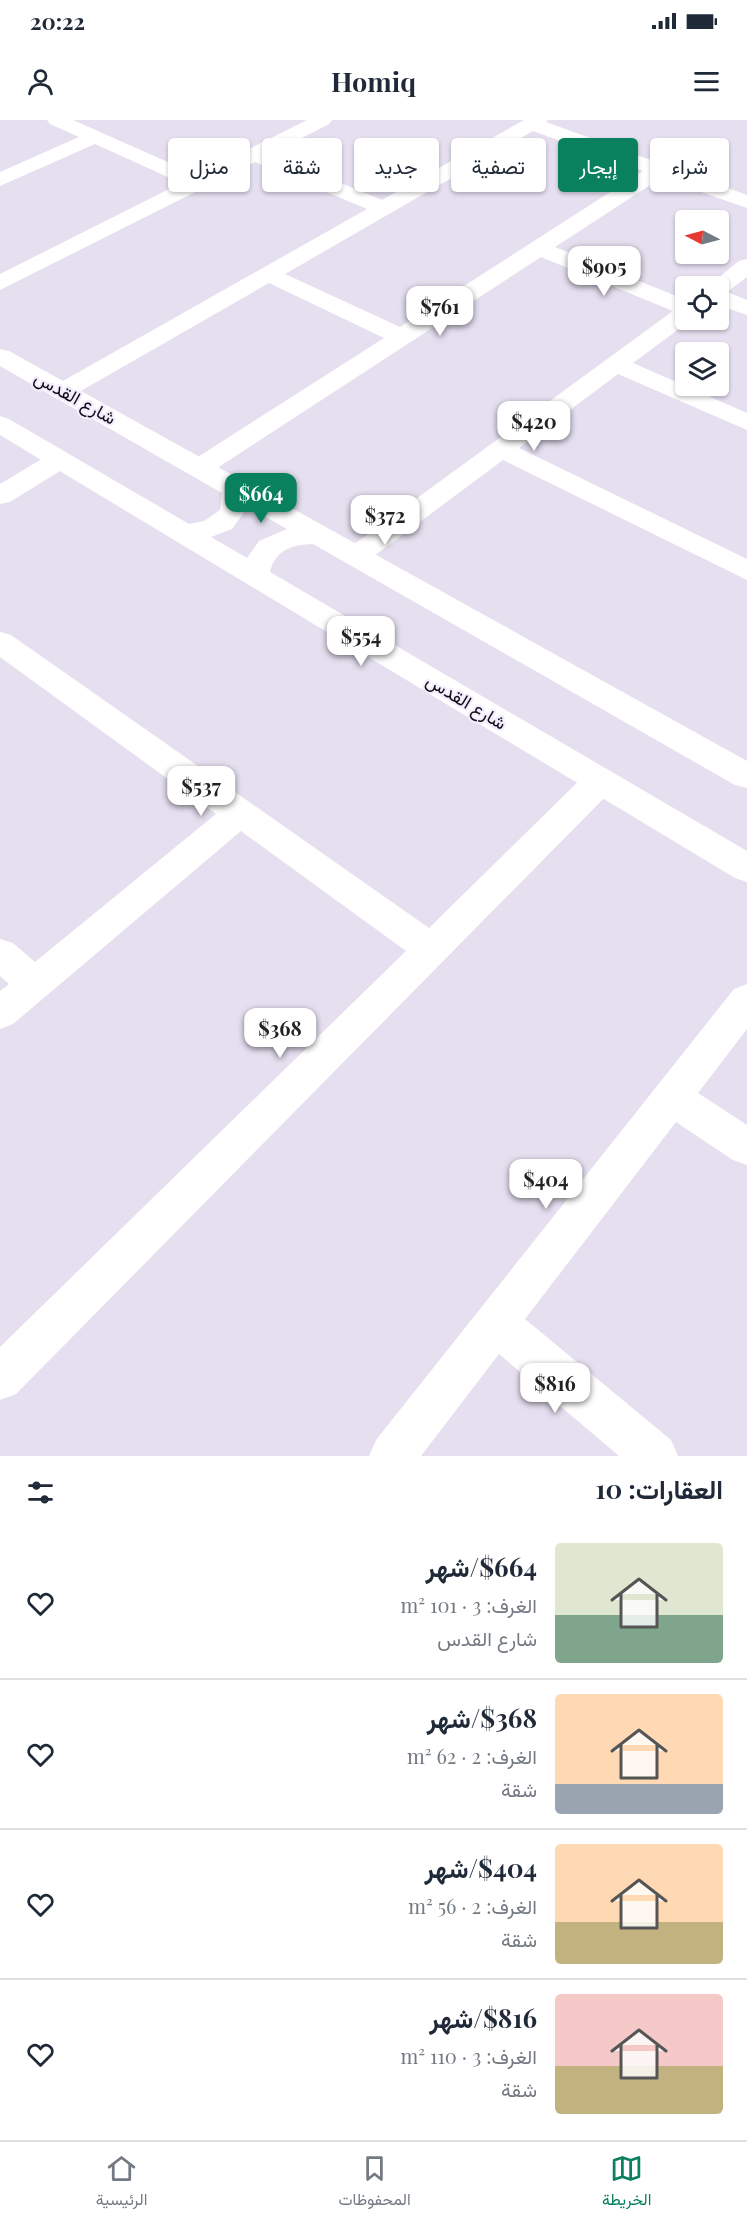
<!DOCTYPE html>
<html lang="ar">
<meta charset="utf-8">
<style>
:root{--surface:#fff;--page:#f6f6f7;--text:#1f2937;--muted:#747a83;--line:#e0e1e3;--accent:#09805e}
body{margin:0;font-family:"Playfair Display",Vazirmatn,serif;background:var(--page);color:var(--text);direction:rtl;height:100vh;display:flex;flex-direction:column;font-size:22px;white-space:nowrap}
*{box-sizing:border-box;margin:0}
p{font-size:20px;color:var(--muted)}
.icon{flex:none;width:33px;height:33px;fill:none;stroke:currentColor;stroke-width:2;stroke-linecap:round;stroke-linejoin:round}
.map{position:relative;height:1336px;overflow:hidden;direction:ltr}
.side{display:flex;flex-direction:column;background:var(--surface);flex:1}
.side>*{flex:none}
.top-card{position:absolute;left:18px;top:18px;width:711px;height:54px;direction:rtl;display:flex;gap:12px}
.needle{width:39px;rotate:276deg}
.tools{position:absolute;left:675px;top:90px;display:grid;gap:12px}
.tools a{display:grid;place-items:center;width:54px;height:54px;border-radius:6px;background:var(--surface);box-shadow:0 2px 4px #0004;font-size:30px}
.price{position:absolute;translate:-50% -51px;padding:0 14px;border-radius:12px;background:#fff;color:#222;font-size:20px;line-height:39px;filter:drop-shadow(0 2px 3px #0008)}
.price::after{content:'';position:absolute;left:50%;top:36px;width:18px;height:14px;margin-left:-9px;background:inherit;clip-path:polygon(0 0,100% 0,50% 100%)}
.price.current{background:var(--accent);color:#fff}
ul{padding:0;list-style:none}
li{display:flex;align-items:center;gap:18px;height:150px;padding:0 24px}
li+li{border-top:2px solid var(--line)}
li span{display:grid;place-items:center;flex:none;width:168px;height:120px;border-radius:6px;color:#555}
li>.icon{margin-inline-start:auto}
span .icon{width:72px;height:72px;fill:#fffc;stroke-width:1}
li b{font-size:26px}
h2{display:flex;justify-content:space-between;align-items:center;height:72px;padding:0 24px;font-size:26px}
.tag{padding:0 21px;border-radius:6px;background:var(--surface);box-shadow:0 2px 4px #0004;font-size:21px;line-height:54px}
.tag.current{background:var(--accent);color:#fff}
.status{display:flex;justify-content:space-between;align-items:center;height:42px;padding:0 30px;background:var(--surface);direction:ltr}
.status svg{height:16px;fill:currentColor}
header{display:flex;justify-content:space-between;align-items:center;height:78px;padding:0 24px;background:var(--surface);font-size:27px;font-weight:700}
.menu{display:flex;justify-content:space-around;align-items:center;height:84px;border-top:2px solid var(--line);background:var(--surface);font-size:16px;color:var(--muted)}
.menu a{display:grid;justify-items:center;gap:3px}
.menu .current{color:var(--accent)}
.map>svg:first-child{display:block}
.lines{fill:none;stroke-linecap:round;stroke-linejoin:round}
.minor{fill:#fff;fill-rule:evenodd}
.secondary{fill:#fff;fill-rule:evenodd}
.labels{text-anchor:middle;stroke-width:4.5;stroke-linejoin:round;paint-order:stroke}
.street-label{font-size:18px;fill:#0e0c11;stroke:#f2ecfe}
</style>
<div class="status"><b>20:22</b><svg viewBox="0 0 49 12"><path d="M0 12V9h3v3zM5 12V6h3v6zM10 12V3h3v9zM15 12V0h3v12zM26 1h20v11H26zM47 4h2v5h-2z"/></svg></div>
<header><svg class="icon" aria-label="menu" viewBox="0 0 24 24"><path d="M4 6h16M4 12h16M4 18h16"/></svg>Homiq<svg class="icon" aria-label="person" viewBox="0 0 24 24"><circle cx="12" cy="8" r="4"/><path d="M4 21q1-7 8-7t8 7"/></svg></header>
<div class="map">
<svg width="747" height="1336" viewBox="0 0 747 1336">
<rect width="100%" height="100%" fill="#e5dff0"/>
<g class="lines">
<g class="minor">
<path d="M47 0H73L197 55 307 0H332L329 4 271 34 382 80 524 0H548L546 2 747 75V88L661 58 555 127 686 180V200H691L633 243 747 293V310L618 254 519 328 747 439V460L503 340 366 442 356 445 346 442 342 436 346 430 673 191 541 137 208 354 199 356 190 354 186 348 190 342 384 218 269 163 72 276 63 279 54 276 50 271 54 266 367 89 255 42 0 170V154L181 63 95 24 0 66V52L79 17 50 4ZM533 11 643 51 400 207 285 154Z"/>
<polygon points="747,139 747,157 727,172 747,180 747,195 718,185 718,166 708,166 739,141"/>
<polygon points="59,332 68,334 72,340 68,346 10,382 0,384 0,364 50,334"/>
<polygon points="0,512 11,515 429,808 588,652 600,649 612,652 616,661 612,670 16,1274 0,1280 0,1227 406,831 241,711 13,904 0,909 0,871 9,864 0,856 0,819 13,823 35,842 216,694 0,537"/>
<polygon points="747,864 747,909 698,973 747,1005 747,1045 733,1040 676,1002 525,1199 671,1320 678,1336 619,1336 499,1234 421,1336 369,1336 376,1320 734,869"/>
</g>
<path class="secondary" d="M0 229 9 231 747 641V668L735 665 313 424C292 425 276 429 270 452L747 731V762L735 758 0 315V296L9 299 189 404 204 401 220 390 222 373 0 246ZM248 387 287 409 259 421 247 438 211 417 232 409Z"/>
</g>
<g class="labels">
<g class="street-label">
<text transform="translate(75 278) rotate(29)" y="6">شارع القدس</text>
<text transform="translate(466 582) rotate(31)" y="6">شارع القدس</text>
</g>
</g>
</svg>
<div class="tools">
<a><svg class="needle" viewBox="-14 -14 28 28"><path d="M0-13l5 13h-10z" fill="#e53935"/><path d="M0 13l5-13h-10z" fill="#747a83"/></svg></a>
<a><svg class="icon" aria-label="locate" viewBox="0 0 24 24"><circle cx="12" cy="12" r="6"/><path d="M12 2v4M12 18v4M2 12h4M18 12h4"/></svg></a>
<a><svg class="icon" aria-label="layers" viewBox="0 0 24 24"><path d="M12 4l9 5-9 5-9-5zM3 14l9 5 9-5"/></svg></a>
</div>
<b class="price" style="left:604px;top:177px">$905</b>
<b class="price" style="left:440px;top:217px">$761</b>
<b class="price" style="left:534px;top:332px">$420</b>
<b class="price current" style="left:261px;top:404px">$664</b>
<b class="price" style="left:385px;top:426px">$372</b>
<b class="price" style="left:361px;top:547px">$554</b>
<b class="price" style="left:201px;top:697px">$537</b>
<b class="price" style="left:280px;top:939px">$368</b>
<b class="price" style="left:546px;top:1090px">$404</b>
<b class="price" style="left:555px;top:1294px">$816</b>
<div class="top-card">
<a class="tag">شراء</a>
<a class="tag current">إيجار</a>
<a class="tag">تصفية</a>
<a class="tag">جديد</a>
<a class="tag">شقة</a>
<a class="tag">منزل</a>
</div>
</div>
<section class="side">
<h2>العقارات: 10<svg class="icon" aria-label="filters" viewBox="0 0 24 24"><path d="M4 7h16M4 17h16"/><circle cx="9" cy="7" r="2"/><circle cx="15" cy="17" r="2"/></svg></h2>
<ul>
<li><span style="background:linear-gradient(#dfe7d0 60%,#7fa58c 0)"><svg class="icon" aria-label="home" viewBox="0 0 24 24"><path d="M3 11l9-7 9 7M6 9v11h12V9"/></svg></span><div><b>$664/شهر</b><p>الغرف: 3 · 101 m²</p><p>شارع القدس</p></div><svg class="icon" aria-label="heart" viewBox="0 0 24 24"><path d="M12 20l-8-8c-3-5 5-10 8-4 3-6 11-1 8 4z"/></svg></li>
<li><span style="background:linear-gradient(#ffd9b3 75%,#9aa5b1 0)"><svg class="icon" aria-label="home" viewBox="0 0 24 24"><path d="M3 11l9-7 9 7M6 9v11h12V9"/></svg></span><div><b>$368/شهر</b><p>الغرف: 2 · 62 m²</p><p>شقة</p></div><svg class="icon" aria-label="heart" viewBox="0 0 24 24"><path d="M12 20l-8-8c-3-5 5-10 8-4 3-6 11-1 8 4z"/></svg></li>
<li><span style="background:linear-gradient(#ffd9b3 65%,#c2b280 0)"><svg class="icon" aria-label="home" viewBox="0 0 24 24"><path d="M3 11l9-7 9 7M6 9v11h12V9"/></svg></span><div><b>$404/شهر</b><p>الغرف: 2 · 56 m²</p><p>شقة</p></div><svg class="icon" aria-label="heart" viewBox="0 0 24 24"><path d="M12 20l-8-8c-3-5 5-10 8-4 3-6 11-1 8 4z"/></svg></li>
<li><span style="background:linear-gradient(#f6c9c9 60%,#c2b280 0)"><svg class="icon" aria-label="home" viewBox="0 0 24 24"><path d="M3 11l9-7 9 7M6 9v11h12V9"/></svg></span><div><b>$816/شهر</b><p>الغرف: 3 · 110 m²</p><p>شقة</p></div><svg class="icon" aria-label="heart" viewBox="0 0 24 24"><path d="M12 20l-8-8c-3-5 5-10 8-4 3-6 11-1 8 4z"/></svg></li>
</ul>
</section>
<nav class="menu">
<a class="current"><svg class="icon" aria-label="map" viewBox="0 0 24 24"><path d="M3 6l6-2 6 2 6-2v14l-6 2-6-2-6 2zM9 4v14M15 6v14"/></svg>الخريطة</a>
<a><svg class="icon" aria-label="saved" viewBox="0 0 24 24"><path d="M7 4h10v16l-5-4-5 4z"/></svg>المحفوظات</a>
<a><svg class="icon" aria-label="home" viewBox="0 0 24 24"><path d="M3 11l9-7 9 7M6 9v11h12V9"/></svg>الرئيسية</a>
</nav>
